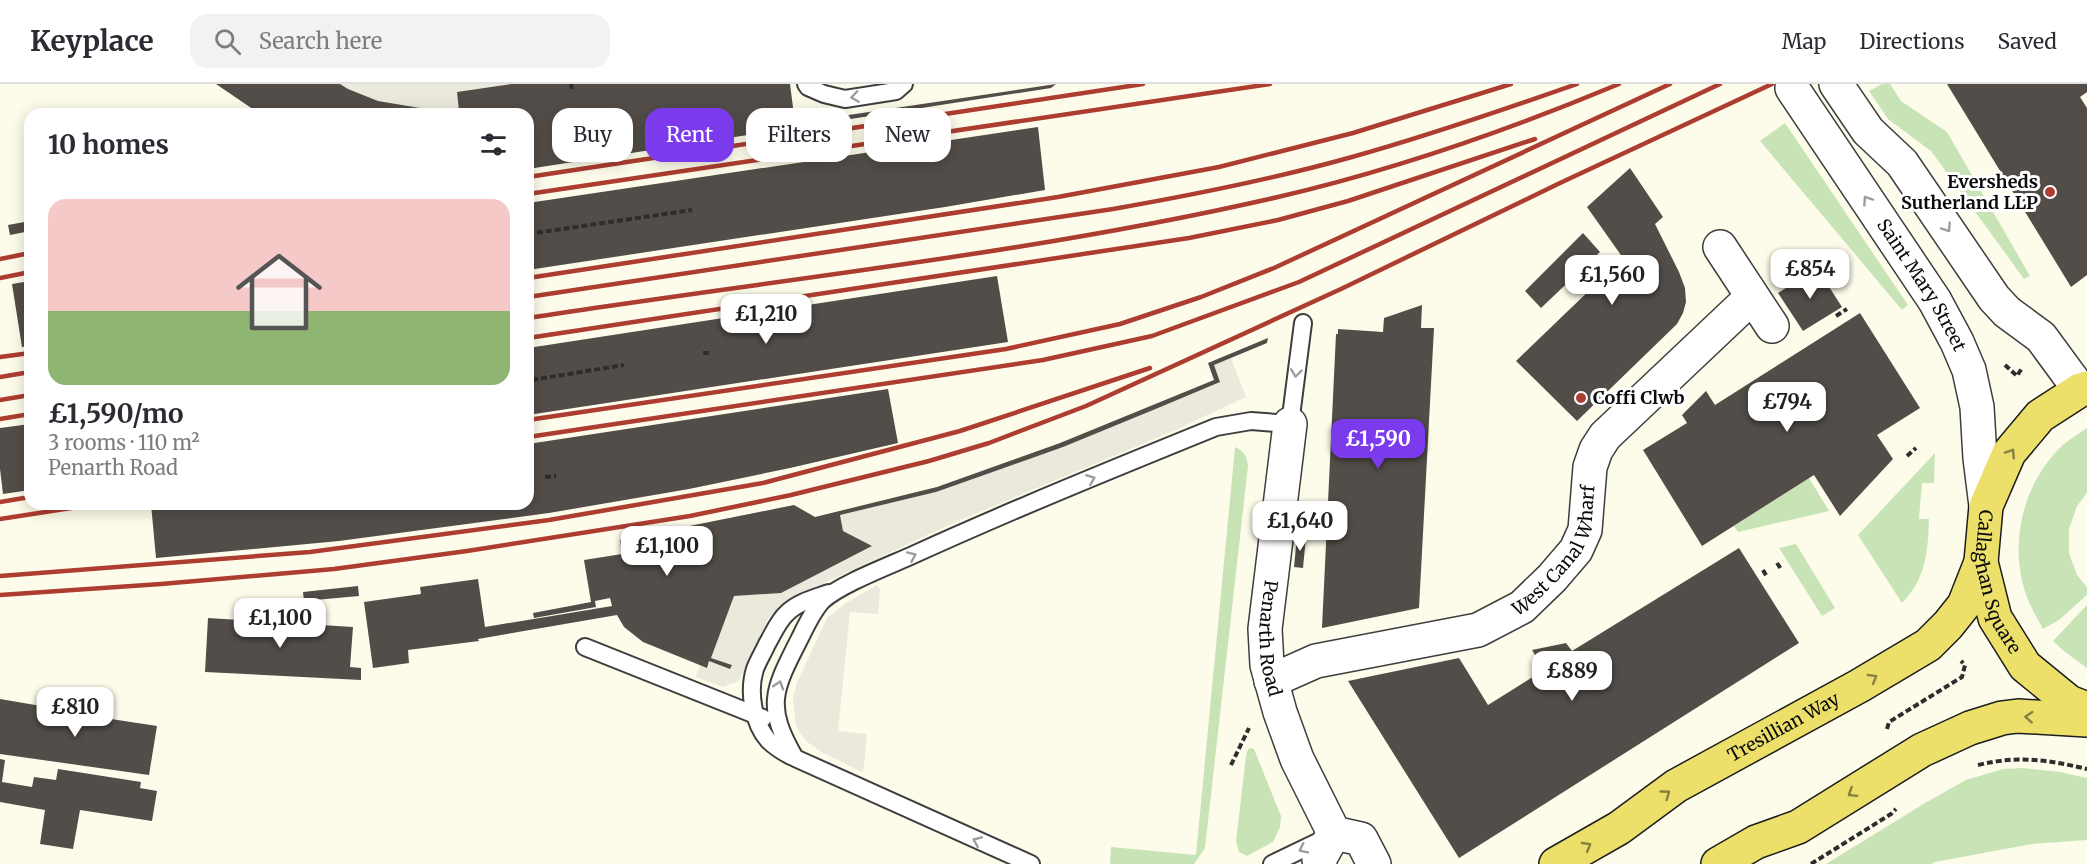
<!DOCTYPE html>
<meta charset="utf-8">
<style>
:root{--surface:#fff;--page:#f2f2f3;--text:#2b2b33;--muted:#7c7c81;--line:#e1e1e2;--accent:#7c3aed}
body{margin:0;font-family:Merriweather,serif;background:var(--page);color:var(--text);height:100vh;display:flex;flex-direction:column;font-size:22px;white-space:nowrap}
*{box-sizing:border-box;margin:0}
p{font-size:20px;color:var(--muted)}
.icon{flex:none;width:33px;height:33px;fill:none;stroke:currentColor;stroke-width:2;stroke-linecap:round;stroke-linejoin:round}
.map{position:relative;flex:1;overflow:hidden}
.panel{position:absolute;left:24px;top:24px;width:510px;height:402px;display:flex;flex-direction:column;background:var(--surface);border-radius:18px;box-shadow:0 3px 15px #0003}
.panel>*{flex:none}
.hud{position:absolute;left:552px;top:24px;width:570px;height:54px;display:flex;gap:12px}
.price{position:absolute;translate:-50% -51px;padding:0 14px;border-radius:12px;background:#fff;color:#222;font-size:20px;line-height:39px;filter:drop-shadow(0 2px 3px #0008)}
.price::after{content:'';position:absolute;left:50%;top:36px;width:18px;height:14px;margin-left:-9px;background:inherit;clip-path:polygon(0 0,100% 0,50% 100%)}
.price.current{background:var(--accent);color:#fff}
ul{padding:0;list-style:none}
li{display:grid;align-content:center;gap:12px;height:318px;padding:0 24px}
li+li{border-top:2px solid var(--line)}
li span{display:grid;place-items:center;height:186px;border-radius:18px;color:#555}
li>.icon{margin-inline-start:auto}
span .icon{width:108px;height:108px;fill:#fffc;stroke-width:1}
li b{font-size:26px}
h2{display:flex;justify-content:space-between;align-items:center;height:72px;padding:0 24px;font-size:26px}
.pill{padding:0 21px;border-radius:18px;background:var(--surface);box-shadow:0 3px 15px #0003;font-size:21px;line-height:54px}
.pill.current{background:var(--accent);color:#fff}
header{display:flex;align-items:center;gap:36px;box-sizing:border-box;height:84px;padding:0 30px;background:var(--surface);border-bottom:2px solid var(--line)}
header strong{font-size:28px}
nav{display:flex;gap:33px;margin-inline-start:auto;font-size:21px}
.search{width:420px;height:54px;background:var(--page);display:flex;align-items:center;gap:15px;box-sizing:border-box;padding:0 21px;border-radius:18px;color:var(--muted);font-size:22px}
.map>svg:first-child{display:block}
.green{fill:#c8e4b7}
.plaza{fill:#ebe9db}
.building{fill:#524d48}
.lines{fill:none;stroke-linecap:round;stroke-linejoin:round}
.service-casing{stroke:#3e3e3e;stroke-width:20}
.minor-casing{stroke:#3e3e3e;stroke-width:36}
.tertiary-casing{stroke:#3e3e3e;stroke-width:36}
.primary-casing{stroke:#1c1c1c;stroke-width:36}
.path{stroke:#2d2d2d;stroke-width:4;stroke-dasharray:6 3;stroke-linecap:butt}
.service{stroke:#fff;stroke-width:16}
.minor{stroke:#fff;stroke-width:33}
.tertiary{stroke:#fff;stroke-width:33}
.primary{stroke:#ece06b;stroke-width:33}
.rail{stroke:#ad3d30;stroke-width:4.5}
.oneway{stroke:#9d9d9d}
.oneway2{stroke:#878040}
.poi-dot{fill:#ad3d30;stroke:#fff;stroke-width:2}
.labels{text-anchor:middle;stroke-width:6;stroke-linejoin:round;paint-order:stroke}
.poi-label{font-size:18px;font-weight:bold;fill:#0b0b0b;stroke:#fff;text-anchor:end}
.street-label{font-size:18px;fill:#0b0b0b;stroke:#fff}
</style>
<header>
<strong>Keyplace</strong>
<div class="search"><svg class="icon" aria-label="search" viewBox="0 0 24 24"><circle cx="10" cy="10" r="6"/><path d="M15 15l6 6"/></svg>Search here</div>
<nav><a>Map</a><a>Directions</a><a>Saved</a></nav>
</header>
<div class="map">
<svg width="2087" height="780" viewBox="0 0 2087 780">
<rect width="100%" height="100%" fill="#fdfcea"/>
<g class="green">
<polygon points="1882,0 1890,0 1901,17 1947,48 2030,192 2024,195 1931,67 1888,35 1869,7"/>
<polygon points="1785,39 1908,221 1902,226 1760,57"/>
<path d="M2087 344V409L2077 422 2069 445V469L2077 491 2087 503V511L2059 536 2043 545C2038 535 2032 526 2028 516 2007 463 2022 398 2064 360 2071 354 2080 349 2087 344Z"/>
<path d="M1235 363C1244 367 1247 372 1248 382L1205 764 1194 780H1110L1111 763 1196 771Z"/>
<path d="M1935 369 1934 399H1922L1919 435H1929C1928 467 1926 495 1902 519L1858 451Z"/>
<polygon points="1809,394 1829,427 1738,448 1734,442"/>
<polygon points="1796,460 1835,524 1822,532 1779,464"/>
<polygon points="2087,521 2087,584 2065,568 2053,557"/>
<polygon points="1251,664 1254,665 1281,732 1280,743 1273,758 1247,772 1239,768 1236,757 1246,672 1248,665"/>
<polygon points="2022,684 2060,688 2087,694 2087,756 2032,760 1935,778 1931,780 1826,780 1925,719 1966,696 2003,685"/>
</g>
<g class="plaza">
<polygon points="340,0 511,0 457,8 459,27 444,28 378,17 348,5"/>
<polygon points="1231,274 1246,313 1173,347 951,440 788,516 779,522 768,535 740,595 736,598 723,603 695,593 701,581 707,583 709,577 731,584 732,581 711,574 734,512 781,509 871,463 843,447 840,431 936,408 1062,363 1158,324 1220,298 1214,281"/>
<polygon points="877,501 880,505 878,530 850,528 838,647 867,650 864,682 863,688 862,688 823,669 806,657 796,642 793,615 796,601 827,534 846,519"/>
</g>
<g class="building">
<polygon points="216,0 340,0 348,5 378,17 444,28 459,27 457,8 511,0 790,0 795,39 1056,0 1051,4 528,85 528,30 260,30"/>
<polygon points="1947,0 2087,0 2087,8 2080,13 2087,24 2087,191 2071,203"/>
<polygon points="1038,43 1045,106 945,123 528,186 528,119"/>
<polygon points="1630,84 1663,133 1655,140 1679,188 1685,204 1686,218 1683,229 1677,240 1577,337 1516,277 1623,174 1587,123"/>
<polygon points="30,137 30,147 10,151 8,141"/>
<polygon points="1583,149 1600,168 1541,224 1525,207"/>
<polygon points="1817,184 1842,223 1803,247 1778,209"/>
<polygon points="997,192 1008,258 528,331 528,264"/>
<polygon points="30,197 30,262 22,263 12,200"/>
<polygon points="1422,221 1421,244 1434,244 1419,524 1322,544 1336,250 1338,250 1338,245 1383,248 1384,234"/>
<polygon points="1860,229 1920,324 1877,351 1893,375 1840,432 1814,391 1702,462 1643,366 1687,339 1682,331 1706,307 1715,321"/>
<polygon points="1268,254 1267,259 1214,281 1220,298 1158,324 1063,363 936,408 840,431 843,447 872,462 781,509 734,512 711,574 732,581 730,585 709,577 707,584 643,558 624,543 617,531 478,555 479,557 408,566 409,579 373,584 364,518 421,510 420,503 478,495 485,543 612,522 610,514 595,517 596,523 534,534 533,529 591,518 584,476 622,470 620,456 794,421 815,433 937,403 1060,359 1214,296 1208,279"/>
<polygon points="888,305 898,359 790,384 689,405 549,429 339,457 156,474 151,420 528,420 528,360"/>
<polygon points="30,340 30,406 3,410 0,385 0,344"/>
<polygon points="1297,452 1306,453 1303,484 1294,483"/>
<polygon points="1739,464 1799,559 1459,774 1348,597 1459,574 1488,621 1544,586 1532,566 1566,559 1572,567"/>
<polygon points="358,502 359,512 304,517 303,508"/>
<polygon points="208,534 353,543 350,583 361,584 361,596 205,588"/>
<polygon points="0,615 53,624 52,626 157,642 149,691 0,670"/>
<polygon points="0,675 5,676 2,698 32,703 34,693 56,696 58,685 141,698 140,704 157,707 152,737 80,726 73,765 40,760 45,726 0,718"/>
</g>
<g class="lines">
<g class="service-casing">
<g id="service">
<polyline points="806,0 808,3 824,10 845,15 896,7 904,0"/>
<polyline points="585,563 763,634"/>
<path d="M791 672C783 668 775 663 768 656 753 639 748 607 755 585 758 577 763 569 767 560 773 550 778 537 787 529 798 518 815 514 829 509"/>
<path d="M1031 780 795 674C765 622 773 607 799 556 805 544 812 528 822 517 840 500 891 481 915 470 1014 425 1115 384 1216 343L1251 337 1290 340 1303 239"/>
<polyline points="1272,780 1328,753"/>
</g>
</g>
<g class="minor-casing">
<g id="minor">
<polyline points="1720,163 1772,242"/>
<path id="s1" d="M1290 340 1265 545 1267 581 1280 628 1297 675 1334 749"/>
<path id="s2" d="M1271 597 1316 577 1478 546 1522 523 1552 494 1576 466 1585 446 1590 383 1596 366 1605 352 1752 213"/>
<polyline points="1334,749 1361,755 1374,780"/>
<polyline points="1320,780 1319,776 1334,749"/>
</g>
</g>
<g class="tertiary-casing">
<g id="tertiary">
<polyline points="1836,0 1868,47 1902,79 1994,214 2007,228 2041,253 2080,306"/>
<path id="s3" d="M1792 4 1935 217 1957 258 1969 286 1977 323 1980 374 1986 422"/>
</g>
</g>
<g class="primary-casing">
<g id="primary">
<path id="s4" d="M2087 304 2080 306 2040 332 2009 369 1986 422 1981 478 1995 534 2025 582 2069 618 2087 625"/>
<path id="s5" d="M1556 780 1619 744 1676 702 1859 602 1928 561 1948 541 1964 521 1981 478"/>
<polyline points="1718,780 1756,758 1798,743 1922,666 1970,644 2002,634 2018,632 2087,636"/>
</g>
</g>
<g class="path">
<polyline points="571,0 572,5"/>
<polyline points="528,150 692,126"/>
<polyline points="1800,178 1814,167"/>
<polyline points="1836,232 1847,225"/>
<polyline points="703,269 709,269"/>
<polyline points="2005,281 2017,292 2022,284"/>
<polyline points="532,296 624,281"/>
<polyline points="1907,372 1916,364"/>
<polyline points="545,393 556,392"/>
<polyline points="1777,479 1781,485"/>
<polyline points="1763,486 1767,493"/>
<polyline points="1887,645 1889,638 1962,593 1965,581 1961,577"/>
<polyline points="1231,681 1249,644"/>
<path d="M1978 681C2019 671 2048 676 2087 685"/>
<polyline points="1811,780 1891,730 1896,725"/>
</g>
<use href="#service" class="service"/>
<use href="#minor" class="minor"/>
<use href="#tertiary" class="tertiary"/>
<use href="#primary" class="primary"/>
<g class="rail">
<polyline points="528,93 1143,0"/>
<polyline points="528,110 1270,0"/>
<polyline points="0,175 30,169"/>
<polyline points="0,194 30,188"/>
<polyline points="528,194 1058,113 1219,83 1353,49 1511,0"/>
<path d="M528 213 1113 125C1193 111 1274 95 1352 73 1428 52 1503 26 1577 0"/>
<path d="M528 234C778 195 1031 170 1278 113 1394 86 1509 46 1619 0"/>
<polyline points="528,254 1189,154 1278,136 1348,117 1535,55"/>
<polyline points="0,273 30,269"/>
<polyline points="0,293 30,288"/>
<polyline points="0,316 30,311"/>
<polyline points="0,335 30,330"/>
<polyline points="528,336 1006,265 1120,240 1201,213 1274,184 1670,0"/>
<polyline points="528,353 1043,276 1152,252 1299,198 1720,0"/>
<polyline points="0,418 30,413"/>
<polyline points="0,435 97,420"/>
<polyline points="0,492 310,468 549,436 763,399 960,347 1150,284"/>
<polyline points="0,511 161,500 334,485 467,467 690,432 791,411 929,377 989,359 1086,322 1341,205 1560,99 1772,0"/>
</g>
</g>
<defs><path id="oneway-chevron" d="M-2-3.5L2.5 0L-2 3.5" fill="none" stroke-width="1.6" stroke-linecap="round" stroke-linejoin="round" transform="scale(1.5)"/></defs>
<g class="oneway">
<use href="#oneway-chevron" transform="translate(855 13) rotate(172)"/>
<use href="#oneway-chevron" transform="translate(1867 116) rotate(-124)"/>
<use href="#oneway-chevron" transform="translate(1947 144) rotate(56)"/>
<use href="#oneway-chevron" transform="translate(1296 289) rotate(97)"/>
<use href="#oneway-chevron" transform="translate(1091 395) rotate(-22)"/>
<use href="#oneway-chevron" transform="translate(912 472) rotate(-24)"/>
<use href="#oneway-chevron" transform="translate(779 601) rotate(-72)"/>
<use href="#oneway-chevron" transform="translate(977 757) rotate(-157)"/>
<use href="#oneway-chevron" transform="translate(1303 765) rotate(154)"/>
</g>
<g class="oneway2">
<use href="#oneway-chevron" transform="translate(2011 369) rotate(-57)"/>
<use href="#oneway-chevron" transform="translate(1873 594) rotate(-30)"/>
<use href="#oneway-chevron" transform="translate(2029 633) rotate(-177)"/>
<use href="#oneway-chevron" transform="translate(1852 709) rotate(148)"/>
<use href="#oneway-chevron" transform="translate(1666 710) rotate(-36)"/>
<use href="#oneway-chevron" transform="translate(1587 762) rotate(-30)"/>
</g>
<g class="poi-dot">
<circle cx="2050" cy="108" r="6"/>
<circle cx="1581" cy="314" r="6"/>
</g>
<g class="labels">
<g class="poi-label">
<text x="2038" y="104">Eversheds<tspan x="2038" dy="21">Sutherland LLP</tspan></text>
<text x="1593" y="320" text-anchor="start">Coffi Clwb</text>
</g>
<g class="street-label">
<text dy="6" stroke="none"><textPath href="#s3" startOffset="236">Saint Mary Street</textPath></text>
<text dy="6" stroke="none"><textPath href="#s2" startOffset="332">West Canal Wharf</textPath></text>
<text dy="6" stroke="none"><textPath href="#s4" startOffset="240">Callaghan Square</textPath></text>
<text dy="6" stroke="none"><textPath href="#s1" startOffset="216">Penarth Road</textPath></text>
<text dy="6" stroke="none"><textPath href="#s5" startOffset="266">Tresillian Way</textPath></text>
</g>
</g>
</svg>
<b class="price" style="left:1810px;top:216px">£854</b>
<b class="price" style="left:1612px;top:222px">£1,560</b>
<b class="price" style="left:766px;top:261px">£1,210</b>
<b class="price" style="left:1787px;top:349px">£794</b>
<b class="price current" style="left:1378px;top:386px">£1,590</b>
<b class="price" style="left:1300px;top:468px">£1,640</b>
<b class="price" style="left:667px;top:493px">£1,100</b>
<b class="price" style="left:280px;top:565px">£1,100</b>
<b class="price" style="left:1572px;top:618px">£889</b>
<b class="price" style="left:75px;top:654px">£810</b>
<div class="hud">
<a class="pill">Buy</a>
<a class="pill current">Rent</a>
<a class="pill">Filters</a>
<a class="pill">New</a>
</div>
<section class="panel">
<h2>10 homes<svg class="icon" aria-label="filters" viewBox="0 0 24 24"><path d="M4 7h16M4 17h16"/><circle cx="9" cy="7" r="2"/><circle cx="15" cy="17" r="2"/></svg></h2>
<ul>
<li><span style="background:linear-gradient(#f6c9c9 60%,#8fb573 0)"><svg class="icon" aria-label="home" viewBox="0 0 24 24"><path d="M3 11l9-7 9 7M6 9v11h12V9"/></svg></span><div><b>£1,590/mo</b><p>3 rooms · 110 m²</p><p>Penarth Road</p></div></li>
</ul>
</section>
</div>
